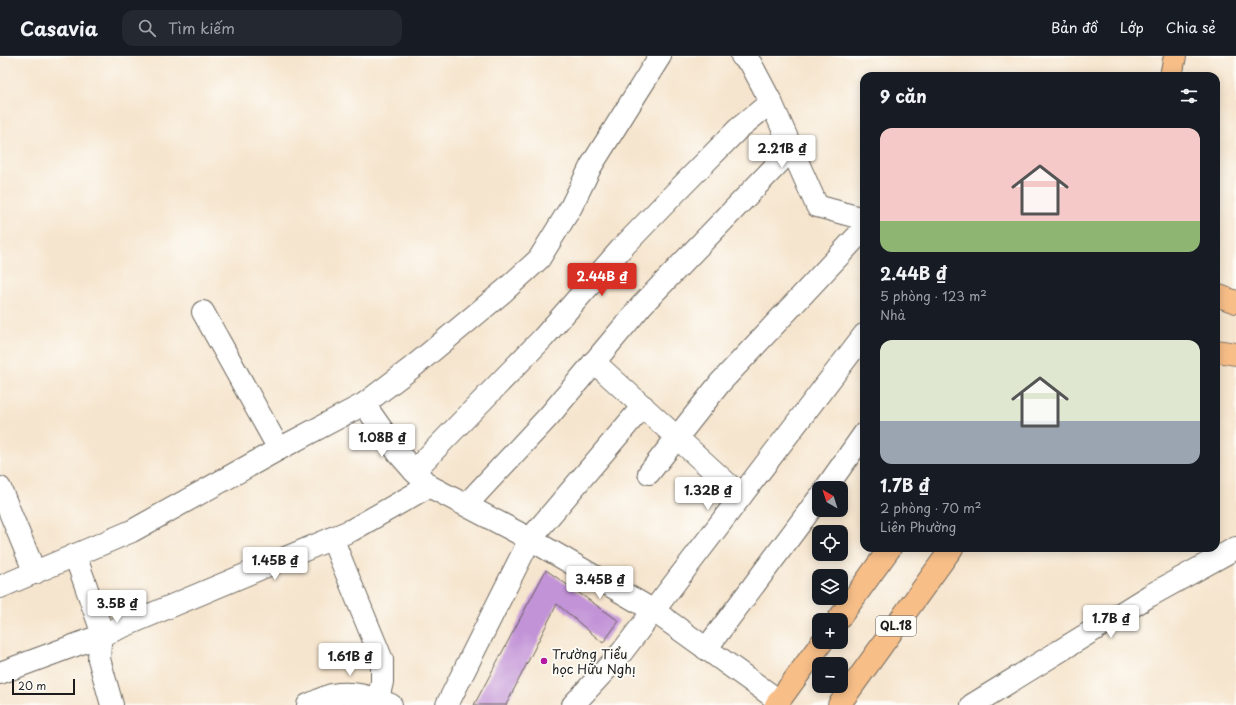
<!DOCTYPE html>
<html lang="vi">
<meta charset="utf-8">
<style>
:root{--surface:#171b24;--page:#242831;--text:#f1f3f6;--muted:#9ea1a6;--line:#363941;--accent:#d93025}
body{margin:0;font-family:"Playpen Sans",sans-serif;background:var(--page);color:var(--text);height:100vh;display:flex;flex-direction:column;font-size:15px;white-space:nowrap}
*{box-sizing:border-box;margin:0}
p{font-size:13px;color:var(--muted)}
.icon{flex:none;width:22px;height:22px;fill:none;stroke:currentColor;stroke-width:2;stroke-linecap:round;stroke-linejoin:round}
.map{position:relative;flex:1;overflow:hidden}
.sheet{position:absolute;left:860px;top:16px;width:360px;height:480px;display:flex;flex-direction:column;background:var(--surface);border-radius:12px;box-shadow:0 2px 10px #0003}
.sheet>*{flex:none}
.needle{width:26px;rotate:321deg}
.fabs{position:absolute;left:812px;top:425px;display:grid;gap:8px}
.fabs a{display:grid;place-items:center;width:36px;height:36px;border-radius:8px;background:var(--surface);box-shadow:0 2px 10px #0003;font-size:20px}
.scale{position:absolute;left:12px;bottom:10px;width:63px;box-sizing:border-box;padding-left:4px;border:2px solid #1c1c1c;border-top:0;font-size:11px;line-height:14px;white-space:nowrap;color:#1c1c1c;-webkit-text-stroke:3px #fdfcf7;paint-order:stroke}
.price{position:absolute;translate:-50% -34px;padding:0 9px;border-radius:4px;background:#fff;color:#222;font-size:13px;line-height:26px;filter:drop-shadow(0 1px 2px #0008)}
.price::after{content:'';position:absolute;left:50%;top:24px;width:12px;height:9px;margin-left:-6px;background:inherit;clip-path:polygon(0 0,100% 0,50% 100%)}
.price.active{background:var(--accent);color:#fff}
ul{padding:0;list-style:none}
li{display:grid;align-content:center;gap:8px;height:212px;padding:0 20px}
li span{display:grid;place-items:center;height:124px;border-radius:12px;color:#555}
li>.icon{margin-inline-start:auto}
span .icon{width:72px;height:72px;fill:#fffc;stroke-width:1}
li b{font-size:17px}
h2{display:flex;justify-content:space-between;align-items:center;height:48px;padding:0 20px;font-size:17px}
header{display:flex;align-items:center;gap:24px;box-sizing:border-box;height:56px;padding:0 20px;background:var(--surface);border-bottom:1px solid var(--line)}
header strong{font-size:19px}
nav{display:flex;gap:22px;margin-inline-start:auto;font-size:14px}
.search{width:280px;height:36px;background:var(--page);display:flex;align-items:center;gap:10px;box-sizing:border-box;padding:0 14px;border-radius:12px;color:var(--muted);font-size:15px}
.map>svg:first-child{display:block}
.building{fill:#c293d7}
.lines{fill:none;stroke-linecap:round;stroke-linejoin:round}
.minor-casing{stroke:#68625a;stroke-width:24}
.major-casing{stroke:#68625a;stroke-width:24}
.minor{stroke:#fff;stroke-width:22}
.major{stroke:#f7be88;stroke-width:22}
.poi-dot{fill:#b5179e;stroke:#fdfcf7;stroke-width:1.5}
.labels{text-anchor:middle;stroke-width:3.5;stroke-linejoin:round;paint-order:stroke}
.shield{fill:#fdfcf7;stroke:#605f5e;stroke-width:1}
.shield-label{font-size:12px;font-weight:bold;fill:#1c1c1c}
.poi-label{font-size:13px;fill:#1c1c1c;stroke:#fdfcf7;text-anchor:start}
</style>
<header>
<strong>Casavia</strong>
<div class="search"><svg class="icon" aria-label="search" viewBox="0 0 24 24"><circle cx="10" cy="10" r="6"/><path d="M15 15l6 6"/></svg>Tìm kiếm</div>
<nav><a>Bản đồ</a><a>Lớp</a><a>Chia sẻ</a></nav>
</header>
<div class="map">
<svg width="1236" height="649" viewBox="0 0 1236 649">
<rect width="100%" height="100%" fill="#fdfcf7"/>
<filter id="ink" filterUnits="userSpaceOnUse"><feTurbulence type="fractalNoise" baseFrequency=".025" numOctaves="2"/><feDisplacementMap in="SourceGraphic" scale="8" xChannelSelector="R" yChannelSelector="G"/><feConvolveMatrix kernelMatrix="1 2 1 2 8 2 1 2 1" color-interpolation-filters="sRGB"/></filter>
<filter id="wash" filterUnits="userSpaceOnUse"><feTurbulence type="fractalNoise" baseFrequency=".012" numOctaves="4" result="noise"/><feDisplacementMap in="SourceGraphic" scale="16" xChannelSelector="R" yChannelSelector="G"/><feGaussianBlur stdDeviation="0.9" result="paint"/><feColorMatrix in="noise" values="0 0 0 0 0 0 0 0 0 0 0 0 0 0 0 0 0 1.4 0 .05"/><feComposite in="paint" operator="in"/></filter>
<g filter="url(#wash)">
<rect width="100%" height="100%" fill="#f6e5ce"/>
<g id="blocks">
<polygon class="building" points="546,514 619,565 603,587 557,548 506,649 474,649"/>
</g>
</g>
<g filter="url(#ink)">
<use href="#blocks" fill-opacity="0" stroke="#68625a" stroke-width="1"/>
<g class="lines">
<g class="minor-casing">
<g id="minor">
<polyline points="742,0 751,8 771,46 817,150 864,163"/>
<polyline points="203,256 279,393"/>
<polyline points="594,306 741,440"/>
<polyline points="364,348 399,398 414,415 429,430 530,483 654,555 779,645"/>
<polyline points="414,415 543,282 621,193 676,136 738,73 771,46"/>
<polyline points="649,417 720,327 864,173"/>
<polyline points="0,432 35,517"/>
<polyline points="826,432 864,378"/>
<polyline points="466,449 549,360 642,249 792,93"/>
<polyline points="332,482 382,604 382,626 378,643"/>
<polyline points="75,499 101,573 99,603 112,649"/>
<polyline points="0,531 132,475 279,393 364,348 414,310 504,235 539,203 571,151 591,110 660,0"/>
<polyline points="706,593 819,442"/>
<polyline points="0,617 100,580 352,474 429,430"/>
<path d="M308 649C316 646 324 641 332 639 353 635 372 641 391 649"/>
<polyline points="447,649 530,483 643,350"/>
<polyline points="573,649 622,596 864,279"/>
<polyline points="972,649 1149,540 1236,492"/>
</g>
</g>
<g class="major-casing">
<g id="major">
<polyline points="1171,20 1175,0"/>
<polyline points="1216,239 1236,246"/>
<polyline points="1216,295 1236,298"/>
<polyline points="838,564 890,492"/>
<polyline points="776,649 822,586"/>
<polyline points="839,649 952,492"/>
</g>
</g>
<use href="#minor" class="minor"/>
<use href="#major" class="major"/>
</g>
</g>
<circle class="poi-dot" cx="544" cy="605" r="4"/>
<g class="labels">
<rect class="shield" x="876" y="560" width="40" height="20" rx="3"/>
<g class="shield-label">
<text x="896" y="574">QL.18</text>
</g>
<g class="poi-label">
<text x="552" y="603">Trường Tiểu<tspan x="552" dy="15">học Hữu Nghị</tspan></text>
</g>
</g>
</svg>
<div class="fabs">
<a><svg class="needle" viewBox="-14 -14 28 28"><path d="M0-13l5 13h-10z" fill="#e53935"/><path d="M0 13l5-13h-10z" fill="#9ea1a6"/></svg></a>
<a><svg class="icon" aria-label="locate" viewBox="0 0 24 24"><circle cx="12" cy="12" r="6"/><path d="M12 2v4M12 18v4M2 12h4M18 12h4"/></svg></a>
<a><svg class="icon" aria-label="layers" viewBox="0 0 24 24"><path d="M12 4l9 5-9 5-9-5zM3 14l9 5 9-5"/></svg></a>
<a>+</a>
<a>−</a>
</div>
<div class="scale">20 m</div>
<b class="price" style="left:782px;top:113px">2.21B ₫</b>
<b class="price active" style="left:602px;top:241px">2.44B ₫</b>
<b class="price" style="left:382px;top:402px">1.08B ₫</b>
<b class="price" style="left:708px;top:455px">1.32B ₫</b>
<b class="price" style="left:275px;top:525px">1.45B ₫</b>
<b class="price" style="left:600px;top:544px">3.45B ₫</b>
<b class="price" style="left:117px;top:568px">3.5B ₫</b>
<b class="price" style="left:1111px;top:583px">1.7B ₫</b>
<b class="price" style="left:350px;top:621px">1.61B ₫</b>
<section class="sheet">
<h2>9 căn<svg class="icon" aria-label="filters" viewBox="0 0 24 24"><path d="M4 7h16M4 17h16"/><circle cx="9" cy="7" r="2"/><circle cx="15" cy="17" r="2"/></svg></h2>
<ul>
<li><span style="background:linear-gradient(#f6c9c9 75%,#8fb573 0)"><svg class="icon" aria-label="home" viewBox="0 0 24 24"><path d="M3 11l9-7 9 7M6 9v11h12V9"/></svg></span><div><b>2.44B ₫</b><p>5 phòng · 123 m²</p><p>Nhà</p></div></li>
<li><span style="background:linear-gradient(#dfe7d0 65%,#9aa5b1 0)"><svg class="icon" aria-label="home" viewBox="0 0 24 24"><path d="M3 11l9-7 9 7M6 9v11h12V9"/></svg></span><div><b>1.7B ₫</b><p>2 phòng · 70 m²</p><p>Liên Phường</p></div></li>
</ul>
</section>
</div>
